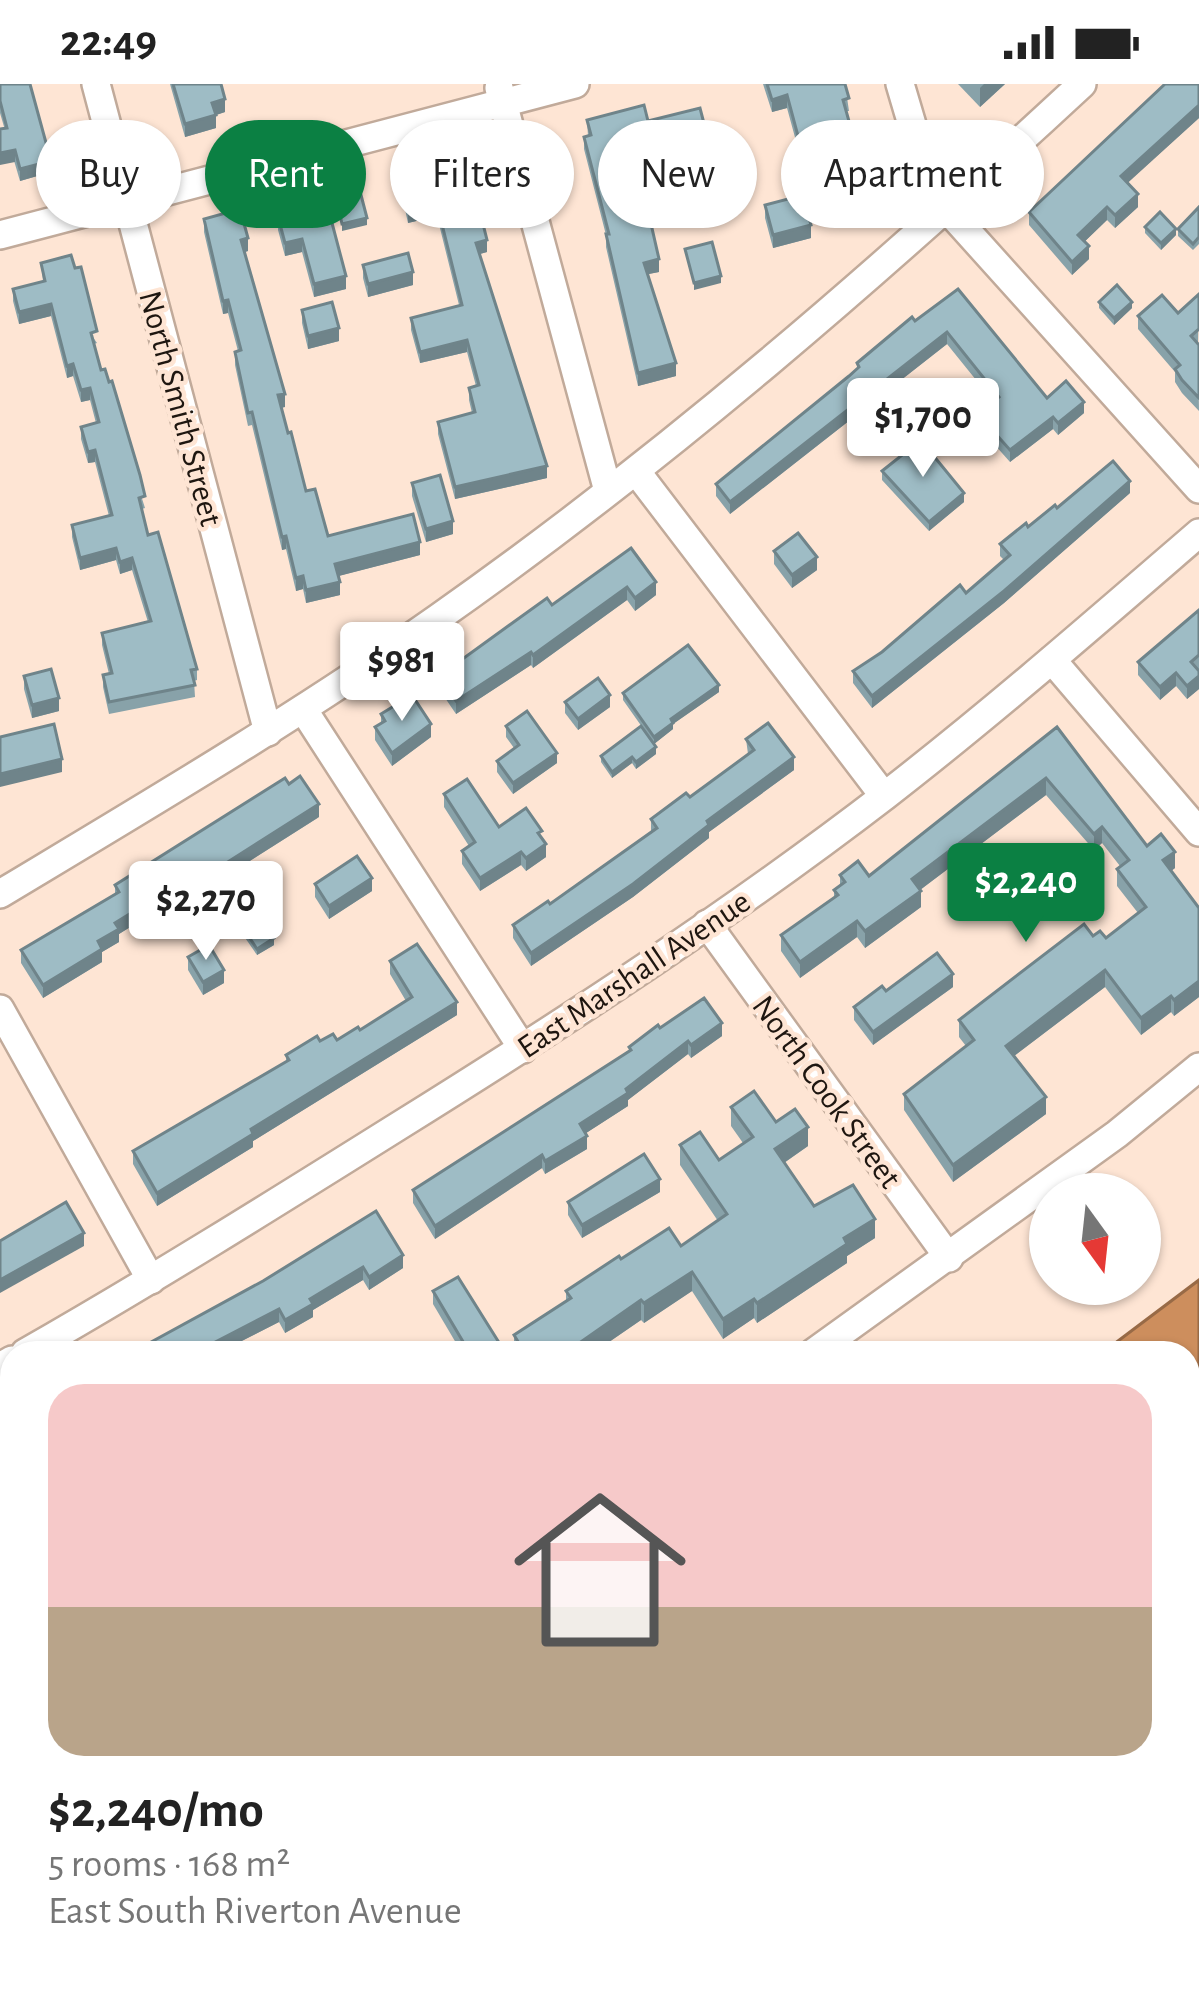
<!DOCTYPE html>
<meta charset="utf-8">
<style>
:root{--surface:#fff;--page:#f2f2f2;--text:#222;--muted:#767676;--accent:#0b8043}
body{margin:0;font-family:"Alegreya Sans",sans-serif;background:var(--page);color:var(--text);height:100vh;display:flex;flex-direction:column;font-size:45px;white-space:nowrap}
*{box-sizing:border-box;margin:0}
p{font-size:39px;color:var(--muted)}
.icon{flex:none;width:66px;height:66px;fill:none;stroke:currentColor;stroke-width:2;stroke-linecap:round;stroke-linejoin:round}
.map{position:relative;flex:1;overflow:hidden}
.side{position:absolute;left:0px;top:1257px;width:1200px;height:663px;display:flex;flex-direction:column;background:var(--surface);border-radius:36px 36px 0 0;box-shadow:0 3px 9px #0004}
.side>*{flex:none}
.hud{position:absolute;left:36px;top:36px;width:1128px;height:108px;display:flex;gap:24px}
.needle{width:78px;rotate:165deg}
.tools{position:absolute;left:1029px;top:1089px;display:grid;gap:24px}
.tools a{display:grid;place-items:center;width:132px;height:132px;border-radius:50%;background:var(--surface);box-shadow:0 3px 9px #0004;font-size:60px}
.price{position:absolute;translate:-50% -102px;padding:0 27px;border-radius:12px;background:#fff;color:#222;font-size:39px;line-height:78px;filter:drop-shadow(0 3px 6px #0008)}
.price::after{content:'';position:absolute;left:50%;top:72px;width:36px;height:27px;margin-left:-18px;background:inherit;clip-path:polygon(0 0,100% 0,50% 100%)}
.price.active{background:var(--accent);color:#fff}
ul{padding:0;list-style:none}
li{display:grid;align-content:center;gap:24px;height:636px;padding:0 48px}
li span{display:grid;place-items:center;height:372px;border-radius:36px;color:#555}
li>.icon{margin-inline-start:auto}
span .icon{width:216px;height:216px;fill:#fffc;stroke-width:1}
li b{font-size:51px}
.chip{padding:0 42px;border-radius:54px;background:var(--surface);box-shadow:0 3px 9px #0004;font-size:42px;line-height:108px}
.chip.active{background:var(--accent);color:#fff}
.status{display:flex;justify-content:space-between;align-items:center;height:84px;padding:0 60px;background:var(--surface);direction:ltr}
.status svg{height:33px;fill:currentColor}
.map>svg:first-child{display:block}
.green{fill:#f3b181}
.water{fill:#cd8e5d;stroke:#986a46;stroke-width:3}
.lines{fill:none;stroke-linecap:round;stroke-linejoin:round}
.minor-casing{stroke:#c1aa9a;stroke-width:32}
.tertiary-casing{stroke:#c1aa9a;stroke-width:40}
.minor{stroke:#fff;stroke-width:27}
.tertiary{stroke:#fff;stroke-width:36}
.wall{fill:#88a2a9}
.shaded-wall{fill:#6f848a}
.building{fill:#9ebcc5;stroke:#6f848a;stroke-width:3}
.labels{text-anchor:middle;stroke-width:9;stroke-linejoin:round;paint-order:stroke}
.street-label{font-size:33px;fill:#1e1610;stroke:#fee5d4}
</style>
<div class="status"><b>22:49</b><svg viewBox="0 0 49 12"><path d="M0 12V9h3v3zM5 12V6h3v6zM10 12V3h3v9zM15 12V0h3v12zM26 1h20v11H26zM47 4h2v5h-2z"/></svg></div>
<div class="map">
<svg width="1199" height="1919" viewBox="0 0 1199 1919">
<rect width="100%" height="100%" fill="#fee5d4"/>
<g class="green">
<polygon points="1199,1491 1199,1592 1188,1600 1188,1501"/>
<polygon points="1199,1658 1199,1753 1188,1761 1188,1665"/>
<polygon points="1188,1776 1199,1793 1199,1919 1157,1919 1151,1908 1188,1908"/>
<polygon points="584,1908 749,1908 734,1919 572,1919"/>
</g>
<g class="water">
<polygon points="1199,1196 1199,1491 1188,1501 1188,1269 1102,1269"/>
<polygon points="14,1908 584,1908 572,1919 0,1919 0,1915"/>
</g>
<g class="lines">
<g class="minor-casing">
<g id="minor">
<polyline points="96,0 268,648"/>
<polyline points="900,0 929,98 947,125 1199,405"/>
<polyline points="499,4 608,407"/>
<polyline points="0,151 575,0"/>
<polyline points="636,387 884,712"/>
<polyline points="1052,576 1199,748"/>
<polyline points="303,625 523,965"/>
<path d="M0 810C148 721 297 633 438 534 667 373 877 190 1082 0"/>
<polyline points="707,840 949,1174"/>
<polyline points="0,925 151,1196"/>
<path d="M25 1269C151 1197 274 1120 397 1043 564 939 730 831 886 711 993 628 1096 538 1199 449"/>
<polyline points="813,1269 1117,1050 1199,983"/>
<polyline points="0,1283 12,1276"/>
<polyline points="0,1374 12,1398"/>
<polyline points="0,1741 12,1735"/>
</g>
</g>
<g class="tertiary-casing">
<g id="tertiary">
<polyline points="1188,1640 1199,1633"/>
<polyline points="789,1919 804,1908"/>
</g>
</g>
<use href="#minor" class="minor"/>
<use href="#tertiary" class="tertiary"/>
</g>
<g class="wall">
<polygon points="0,0 51,88 20,97 0,29"/>
<polygon points="170,0 221,0 225,28 216,31 216,44 185,53"/>
<polygon points="763,0 845,0 849,27 846,27 865,107 829,116 818,75 802,79 787,24 772,28"/>
<polygon points="958,0 1005,0 980,23"/>
<polygon points="1199,0 1199,34 1127,99 1138,123 1115,144 1107,136 1084,158 1089,175 1072,191 1029,141 1029,128"/>
<polygon points="587,36 648,37 707,63 667,74 669,92 642,100 659,188 648,190 676,292 638,302 606,163 606,151 584,65 584,53 588,52"/>
<polygon points="401,95 466,126 487,168 480,170 547,394 455,415 438,350 438,338 472,329 469,316 469,304 476,302 467,268 420,279 411,246 411,234 459,221 437,132 408,139 401,107"/>
<polygon points="327,120 346,205 314,213 302,168 285,172 278,146 278,133"/>
<polygon points="765,121 811,154 773,164 765,134"/>
<polygon points="1199,123 1199,160 1193,166 1178,152 1178,145"/>
<polygon points="204,135 248,167 245,168 285,323 281,324 288,349 306,407 328,452 420,471 338,492 340,511 306,519 303,505 296,507 286,465 282,466 252,341 248,342 235,281 235,268 238,267 228,229 223,230 204,148"/>
<polygon points="1145,143 1176,151 1161,166 1145,149"/>
<polygon points="41,179 97,259 94,260 101,286 145,424 142,425 148,451 197,585 197,596 194,597 195,613 109,630 103,603 103,591 109,590 102,561 102,549 148,538 132,486 120,490 116,476 80,486 72,453 72,441 109,432 95,378 88,379 81,355 81,343 96,339 90,316 81,318 73,292 67,294 51,232 19,240 13,217 13,205 43,197"/>
<polygon points="363,181 413,201 368,213 363,194"/>
<polygon points="958,205 1047,314 1084,329 1058,351 1053,345 1010,378 978,342 978,330 993,317 947,260 730,430 716,412 716,400 857,285 857,279"/>
<polygon points="1199,210 1198,259 1199,327 1182,309 1175,298 1175,288 1138,245 1138,232 1178,229"/>
<polygon points="1099,218 1132,224 1114,241 1099,224"/>
<polygon points="302,226 339,257 308,265 302,239"/>
<polygon points="899,369 964,418 929,447 882,396 882,387 899,373"/>
<polygon points="412,399 453,450 426,458 412,412"/>
<polygon points="1130,409 1004,519 872,624 853,599 853,587 966,509 1004,476 1000,472 1000,460 1057,424"/>
<polygon points="631,464 656,511 635,527 627,516 533,584 531,581 456,630 439,605 439,592 552,521"/>
<polygon points="774,467 817,486 792,504 774,480"/>
<polygon points="1199,526 1199,605 1187,615 1176,602 1160,616 1138,591 1138,578"/>
<polygon points="24,592 59,627 32,634 24,605"/>
<polygon points="719,608 673,640 673,645 654,660 623,616 623,609"/>
<polygon points="565,618 610,623 578,646 565,629"/>
<polygon points="381,630 431,653 392,682 375,656 375,643 381,639"/>
<polygon points="506,642 557,679 513,710 497,688 497,677 514,664 506,653"/>
<polygon points="1057,643 1147,762 1175,784 1171,787 1199,824 1199,913 1174,932 1171,928 1141,951 1105,903 1014,972 1046,1030 953,1098 904,1026 904,1010 966,962 959,953 959,936 1093,852 1106,854 1138,829 1117,802 1117,785 1120,782 1102,759 1094,766 1046,711 920,806 921,823 865,864 857,853 800,894 781,867 781,851 834,813 834,806 840,802 840,791 869,792"/>
<polygon points="746,655 794,686 709,748 709,754 633,813 531,882 513,854 513,841 550,820 651,748 651,735 690,713 748,670"/>
<polygon points="656,670 636,685 632,679 612,694 601,678 601,672"/>
<polygon points="444,710 499,743 542,754 546,773 526,787 521,781 480,807 462,780 462,767 469,762 444,723"/>
<polygon points="319,733 187,817 183,810 119,850 119,858 102,868 102,878 43,914 21,879 21,866 115,810 115,801"/>
<polygon points="1039,791 1072,803 1053,817 1039,797"/>
<polygon points="315,800 372,807 329,835 315,813"/>
<polygon points="241,841 274,861 257,871 241,848"/>
<polygon points="188,873 224,899 203,911 188,886"/>
<polygon points="390,877 457,931 253,1057 253,1063 157,1122 133,1080 133,1067 286,978 286,971 320,957 337,956 360,946 406,917 390,890"/>
<polygon points="953,903 873,961 854,936 854,923"/>
<polygon points="660,944 722,952 691,974 688,970 628,1016 628,1022 586,1049 587,1065 545,1090 542,1084 435,1155 413,1119 413,1106 629,968 629,963"/>
<polygon points="731,1023 776,1038 808,1062 784,1079 814,1122 875,1154 847,1172 847,1179 757,1239 754,1234 723,1255 692,1207 644,1239 641,1236 593,1269 514,1269 514,1251 566,1217 566,1207 621,1175 681,1162 718,1137 680,1081 680,1061 719,1076 743,1059 731,1042"/>
<polygon points="660,1108 582,1154 568,1131 568,1118"/>
<polygon points="376,1127 403,1184 369,1206 363,1196 313,1226 313,1233 285,1249 279,1238 218,1269 131,1269 263,1197"/>
<polygon points="433,1207 503,1269 459,1264 433,1220"/>
<polygon points="0,1484 9,1501 12,1499 12,1670 9,1616 0,1599"/>
</g>
<g class="shaded-wall">
<polygon points="984,0 1005,0 980,23 980,4"/>
<polygon points="787,11 787,24 772,28 772,16"/>
<polygon points="225,15 225,28 216,31 216,44 185,53 185,40 212,19"/>
<polygon points="1199,21 1199,34 1121,105 1121,92"/>
<polygon points="707,51 707,63 664,75 664,62"/>
<polygon points="818,63 818,75 802,79 802,67"/>
<polygon points="15,66 15,78 0,81 0,69"/>
<polygon points="51,77 51,88 20,97 20,85"/>
<polygon points="669,80 669,92 639,100 639,87"/>
<polygon points="865,94 865,107 829,116 829,104"/>
<polygon points="1138,110 1138,123 1115,144 1115,131"/>
<polygon points="437,120 437,132 408,139 408,127"/>
<polygon points="1107,123 1107,136 1078,164 1078,151"/>
<polygon points="367,134 367,141 342,147 342,140"/>
<polygon points="811,141 811,154 773,164 773,151"/>
<polygon points="1176,145 1176,151 1161,166 1161,159"/>
<polygon points="248,154 248,167 241,169 241,156"/>
<polygon points="302,155 302,168 285,172 285,159"/>
<polygon points="487,156 487,168 476,171 476,159"/>
<polygon points="1089,162 1089,175 1072,191 1072,178"/>
<polygon points="659,175 659,188 644,191 644,179"/>
<polygon points="413,188 413,201 368,213 368,200"/>
<polygon points="346,192 346,205 314,213 314,200"/>
<polygon points="721,192 721,199 694,206 694,199"/>
<polygon points="228,216 228,229 223,230 223,217"/>
<polygon points="1132,218 1132,224 1114,241 1114,234"/>
<polygon points="51,220 51,232 19,240 19,228"/>
<polygon points="339,244 339,257 308,265 308,252"/>
<polygon points="947,248 947,260 730,430 730,418"/>
<polygon points="467,256 467,268 420,279 420,268"/>
<polygon points="676,279 676,292 638,302 638,289"/>
<polygon points="73,280 73,292 67,294 67,282"/>
<polygon points="90,304 90,316 81,318 81,306"/>
<polygon points="285,310 285,323 278,324 278,311"/>
<polygon points="1084,318 1084,329 1058,351 1058,339"/>
<polygon points="1053,333 1053,345 1010,378 1010,366"/>
<polygon points="95,366 95,378 88,379 88,368"/>
<polygon points="547,382 547,394 455,415 455,403"/>
<polygon points="1130,397 1130,409 1004,519 872,624 872,612"/>
<polygon points="964,409 964,418 929,447 929,438"/>
<polygon points="453,437 453,450 426,458 426,445"/>
<polygon points="286,452 286,465 282,466 282,453"/>
<polygon points="420,458 420,471 335,493 335,480"/>
<polygon points="116,464 116,476 80,486 80,474"/>
<polygon points="817,473 817,486 792,504 792,491"/>
<polygon points="132,474 132,486 120,490 120,478"/>
<polygon points="303,492 303,505 296,507 296,494"/>
<polygon points="340,498 340,511 306,519 306,506"/>
<polygon points="656,498 656,511 635,527 635,514"/>
<polygon points="627,503 627,516 533,584 533,571"/>
<polygon points="531,568 531,581 456,630 456,617"/>
<polygon points="1176,589 1176,602 1160,616 1160,603"/>
<polygon points="1199,592 1199,605 1187,615 1187,602"/>
<polygon points="719,601 719,608 673,640 673,645 654,660 654,653 671,635"/>
<polygon points="610,611 610,623 578,646 578,635"/>
<polygon points="59,614 59,627 32,634 32,621"/>
<polygon points="431,640 431,653 392,682 392,669"/>
<polygon points="656,663 656,670 636,685 636,678"/>
<polygon points="557,669 557,679 513,710 513,699"/>
<polygon points="632,673 632,679 612,694 612,688"/>
<polygon points="794,673 794,686 709,748 709,754 633,813 531,882 531,869"/>
<polygon points="62,675 62,688 0,703 0,690"/>
<polygon points="1046,694 1046,711 912,812 912,795"/>
<polygon points="319,720 319,733 187,817 187,804"/>
<polygon points="1102,743 1102,759 1094,766 1094,750"/>
<polygon points="546,760 546,773 526,787 526,774"/>
<polygon points="521,768 521,781 480,807 480,794"/>
<polygon points="1175,768 1175,784 1163,793 1163,776"/>
<polygon points="372,794 372,807 329,835 329,822"/>
<polygon points="183,797 183,810 119,850 119,858 102,868 102,878 43,914 43,901 98,857 115,839"/>
<polygon points="1072,797 1072,803 1053,817 1053,811"/>
<polygon points="921,807 921,823 865,864 865,847"/>
<polygon points="857,837 857,853 800,894 800,878"/>
<polygon points="274,854 274,861 257,871 257,865"/>
<polygon points="224,886 224,899 203,911 203,898"/>
<polygon points="1105,886 1105,903 1006,978 1006,962"/>
<polygon points="953,890 953,903 873,961 873,948"/>
<polygon points="1199,897 1199,913 1174,932 1174,916"/>
<polygon points="1171,912 1171,928 1141,951 1141,934"/>
<polygon points="457,918 457,931 253,1057 253,1063 157,1122 157,1109 251,1045"/>
<polygon points="722,939 722,952 691,974 691,961"/>
<polygon points="688,957 688,970 628,1016 628,1022 580,1053 580,1040"/>
<polygon points="1046,1013 1046,1030 953,1098 953,1081"/>
<polygon points="808,1043 808,1062 775,1085 775,1065"/>
<polygon points="587,1052 587,1065 545,1090 545,1077"/>
<polygon points="542,1071 542,1084 435,1155 435,1142"/>
<polygon points="660,1095 660,1108 582,1154 582,1141"/>
<polygon points="875,1135 875,1154 847,1172 847,1179 757,1239 757,1219 844,1154"/>
<polygon points="84,1149 84,1162 0,1209 0,1196"/>
<polygon points="403,1171 403,1184 369,1206 369,1193"/>
<polygon points="363,1183 363,1196 313,1226 313,1233 285,1249 285,1236 310,1215"/>
<polygon points="692,1188 692,1207 644,1239 644,1219"/>
<polygon points="754,1215 754,1234 723,1255 723,1235"/>
<polygon points="641,1216 641,1236 593,1269 565,1269"/>
<polygon points="279,1225 279,1238 218,1269 194,1268"/>
<polygon points="12,1654 12,1670 0,1676 0,1660"/>
<polygon points="982,1909 982,1919 965,1919"/>
</g>
<g class="building">
<polygon points="0,0 30,0 51,77 20,85 15,66 0,69 0,45 7,44 0,17"/>
<polygon points="173,0 221,0 225,15 212,19 216,31 185,40"/>
<polygon points="767,0 845,0 849,14 843,16 865,94 829,104 818,63 802,67 787,11 772,16"/>
<polygon points="1165,0 1199,0 1199,21 1121,92 1138,110 1115,131 1107,123 1078,151 1089,162 1072,178 1029,128"/>
<polygon points="644,21 648,37 700,24 707,51 664,62 669,80 639,87 659,175 644,179 676,279 638,289 606,150 609,150 584,53 591,51 587,36"/>
<polygon points="455,82 466,126 469,132 475,131 477,137 482,136 487,156 476,159 547,382 455,403 438,338 475,328 469,304 479,301 467,256 420,268 411,234 462,221 437,120 408,127 401,95"/>
<polygon points="361,111 367,134 342,140 337,117"/>
<polygon points="803,111 811,141 773,151 765,121"/>
<polygon points="327,120 346,192 314,200 302,155 285,159 278,133"/>
<polygon points="1199,123 1199,153 1193,160 1178,145"/>
<polygon points="240,125 248,154 241,156 285,310 278,311 288,349 291,348 306,407 315,405 328,452 413,430 420,458 335,480 340,498 306,506 303,492 296,494 286,452 282,453 252,328 248,329 235,268 241,266 228,216 223,217 204,135"/>
<polygon points="1160,128 1176,145 1161,159 1145,143"/>
<polygon points="712,158 721,192 694,199 685,165"/>
<polygon points="408,169 413,188 368,200 363,181"/>
<polygon points="71,171 75,184 81,183 97,247 91,249 101,286 105,285 109,298 112,297 140,391 145,412 139,414 148,451 158,448 197,585 191,586 195,601 109,618 103,591 112,589 102,549 151,537 132,474 120,478 116,464 80,474 72,441 112,431 95,366 88,368 81,343 99,338 90,304 81,306 73,280 67,282 51,220 19,228 13,205 45,197 41,179"/>
<polygon points="1117,201 1132,218 1114,234 1099,218"/>
<polygon points="958,205 1047,314 1066,297 1084,318 1058,339 1053,333 1010,366 978,330 999,313 947,248 730,418 716,400 849,292 859,283 857,279 912,233 915,237"/>
<polygon points="1199,210 1199,245 1191,252 1199,261 1199,314 1182,296 1175,285 1180,281 1138,232 1162,211 1178,229"/>
<polygon points="332,218 339,244 308,252 302,226"/>
<polygon points="919,354 964,409 929,438 882,387 901,372 899,369"/>
<polygon points="1113,377 1130,397 1004,507 872,612 853,587 882,568 960,501 966,509 1010,471 1000,460 1026,439 1028,443 1055,421 1057,424"/>
<polygon points="440,391 453,437 426,445 412,399"/>
<polygon points="798,449 817,473 792,491 774,467"/>
<polygon points="631,464 656,498 635,514 627,503 533,571 531,568 456,617 439,592 547,514 552,521"/>
<polygon points="1199,526 1199,571 1191,578 1199,587 1199,592 1187,602 1176,589 1160,603 1138,578"/>
<polygon points="688,561 719,601 671,635 673,639 654,653 623,609"/>
<polygon points="51,585 59,614 32,621 24,592"/>
<polygon points="598,594 610,611 578,635 565,618"/>
<polygon points="412,611 431,640 392,669 375,643 385,637 381,630"/>
<polygon points="527,627 557,669 513,699 497,677 519,661 506,642"/>
<polygon points="768,639 794,673 707,737 709,741 633,800 531,869 513,841 548,817 550,820 657,744 651,735 686,709 690,713 754,666 746,655"/>
<polygon points="54,640 62,675 0,690 0,653"/>
<polygon points="641,642 656,663 636,678 632,673 612,688 601,672"/>
<polygon points="1057,643 1147,762 1161,750 1175,768 1163,776 1199,824 1199,897 1174,916 1171,912 1141,934 1105,886 1006,962 1046,1013 953,1081 904,1010 974,956 959,936 1084,840 1093,852 1100,847 1106,854 1146,823 1117,785 1129,776 1102,743 1094,750 1046,694 912,795 921,807 865,847 857,837 800,878 781,851 838,811 834,806 845,798 840,791 858,777 869,792"/>
<polygon points="300,692 319,720 187,804 183,797 115,839 119,845 98,857 102,865 43,901 21,866 119,808 115,801 285,694 289,700"/>
<polygon points="467,695 499,743 526,724 542,747 538,749 546,760 526,774 521,768 480,794 462,767 475,758 444,710"/>
<polygon points="357,772 372,794 329,822 315,800"/>
<polygon points="1057,777 1072,797 1053,811 1039,791"/>
<polygon points="258,831 274,854 257,865 241,841"/>
<polygon points="417,860 457,918 251,1045 253,1050 157,1109 133,1067 289,976 286,971 317,952 320,957 333,950 337,956 358,943 360,946 412,913 390,877"/>
<polygon points="209,861 224,886 203,898 188,873"/>
<polygon points="937,869 953,890 873,948 854,923 882,902 886,907"/>
<polygon points="704,914 722,939 691,961 688,957 626,1005 628,1009 580,1040 587,1052 545,1077 542,1071 435,1142 413,1106 631,966 629,963 658,941 660,944"/>
<polygon points="754,1007 776,1038 795,1025 808,1043 775,1065 814,1122 853,1101 875,1135 844,1154 847,1160 757,1219 754,1215 723,1235 692,1188 644,1219 641,1216 565,1269 525,1269 514,1251 571,1214 566,1207 619,1172 621,1175 669,1144 681,1162 727,1130 680,1061 700,1048 719,1076 753,1053 731,1023"/>
<polygon points="644,1070 660,1095 582,1141 568,1118"/>
<polygon points="66,1118 84,1149 0,1196 0,1157"/>
<polygon points="376,1127 403,1171 369,1193 363,1183 310,1215 313,1220 285,1236 279,1225 194,1269 131,1269 263,1197"/>
<polygon points="458,1193 503,1265 496,1269 451,1269 465,1261 433,1207"/>
<polygon points="0,1484 9,1501 12,1499 12,1606 0,1582"/>
<polygon points="12,1615 12,1654 0,1660 0,1620"/>
<polygon points="876,1908 886,1908 890,1913 898,1908 982,1909 965,1919 857,1919"/>
</g>
<g class="labels">
<g class="street-label">
<text transform="translate(182 324) rotate(75)" y="12">North Smith Street</text>
<text transform="translate(633 889) rotate(-34)" y="12">East Marshall Avenue</text>
<text transform="translate(828 1007) rotate(54)" y="12">North Cook Street</text>
</g>
</g>
</svg>
<div class="tools">
<a><svg class="needle" viewBox="-14 -14 28 28"><path d="M0-13l5 13h-10z" fill="#e53935"/><path d="M0 13l5-13h-10z" fill="#767676"/></svg></a>
</div>
<b class="price" style="left:923px;top:396px">$1,700</b>
<b class="price" style="left:402px;top:640px">$981</b>
<b class="price active" style="left:1026px;top:861px">$2,240</b>
<b class="price" style="left:206px;top:879px">$2,270</b>
<div class="hud">
<a class="chip">Buy</a>
<a class="chip active">Rent</a>
<a class="chip">Filters</a>
<a class="chip">New</a>
<a class="chip">Apartment</a>
</div>
<section class="side">
<ul>
<li><span style="background:linear-gradient(#f6c9c9 60%,#b9a48a 0)"><svg class="icon" aria-label="home" viewBox="0 0 24 24"><path d="M3 11l9-7 9 7M6 9v11h12V9"/></svg></span><div><b>$2,240/mo</b><p>5 rooms · 168 m²</p><p>East South Riverton Avenue</p></div></li>
</ul>
</section>
</div>
